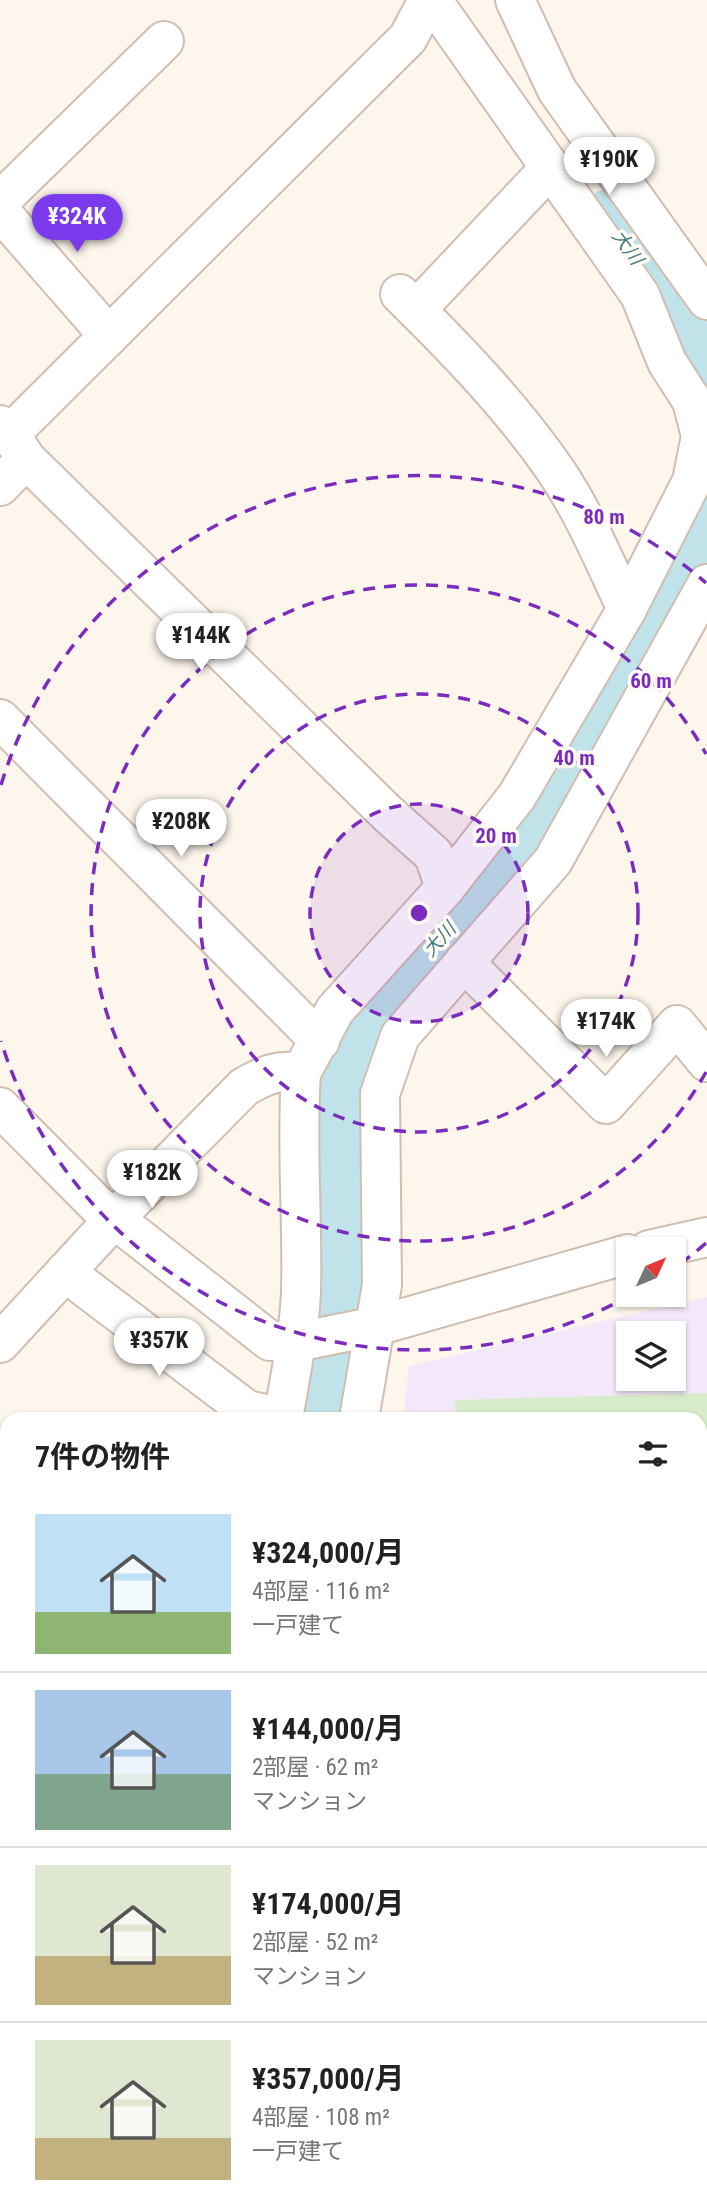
<!DOCTYPE html>
<html lang="ja">
<meta charset="utf-8">
<style>
:root{--surface:#fff;--page:#f6f6f6;--text:#222;--muted:#767676;--line:#e0e0e0;--accent:#7c3aed}
body{margin:0;font-family:"Roboto Condensed","Noto Sans JP",sans-serif;background:var(--page);color:var(--text);height:100vh;display:flex;flex-direction:column;font-size:26px;white-space:nowrap}
*{box-sizing:border-box;margin:0}
p{font-size:23px;color:var(--muted)}
.icon{flex:none;width:38px;height:38px;fill:none;stroke:currentColor;stroke-width:2;stroke-linecap:round;stroke-linejoin:round}
.map{position:relative;flex:1;overflow:hidden}
.sheet{position:absolute;left:0px;top:1412px;width:707px;height:800px;display:flex;flex-direction:column;background:var(--surface);border-radius:21px 21px 0 0;box-shadow:0 2px 5px #0004}
.sheet>*{flex:none}
.needle{width:46px;rotate:46deg}
.buttons{position:absolute;left:616px;top:1237px;display:grid;gap:14px}
.buttons a{display:grid;place-items:center;width:70px;height:70px;border-radius:0px;background:var(--surface);box-shadow:0 2px 5px #0004;font-size:35px}
.price{position:absolute;translate:-50% -60px;padding:0 16px;border-radius:24px;background:#fff;color:#222;font-size:23px;line-height:46px;filter:drop-shadow(0 2px 4px #0008)}
.price::after{content:'';position:absolute;left:50%;top:42px;width:21px;height:16px;margin-left:-10px;background:inherit;clip-path:polygon(0 0,100% 0,50% 100%)}
.price.current{background:var(--accent);color:#fff}
ul{padding:0;list-style:none}
li{display:flex;align-items:center;gap:21px;height:175px;padding:0 35px}
li+li{border-top:2px solid var(--line)}
li span{display:grid;place-items:center;flex:none;width:196px;height:140px;border-radius:0px;color:#555}
li>.icon{margin-inline-start:auto}
span .icon{width:84px;height:84px;fill:#fffc;stroke-width:1}
li b{font-size:30px}
h2{display:flex;justify-content:space-between;align-items:center;height:84px;padding:0 35px;font-size:30px}
.map>svg:first-child{display:block}
.education{fill:#f3e8fa;fill-rule:evenodd}
.green{fill:#d8ecc9}
.lines{fill:none;stroke-linecap:round;stroke-linejoin:round}
.river{stroke:#bfe3e8;stroke-width:65}
.minor-casing{stroke:#d1beb0;stroke-width:42}
.minor{stroke:#fff;stroke-width:38}
.ring{fill:none;stroke:#7b2cbf;stroke-width:3.5;stroke-dasharray:12 9}
.labels{text-anchor:middle;stroke-width:7;stroke-linejoin:round;paint-order:stroke}
.water-label{font-size:19px;font-style:italic;fill:#437c86;stroke:#fffaf3}
.centre{fill:#7b2cbf;stroke:#fffaf3;stroke-width:3.5}
.ring-label{font-size:21px;text-anchor:middle;font-weight:bold;fill:#7b2cbf;stroke:#fffaf3;stroke-width:7;stroke-linejoin:round;paint-order:stroke}
</style>
<div class="map">
<svg width="707" height="2211" viewBox="0 0 707 2211">
<rect width="100%" height="100%" fill="#fdf6ec"/>
<path class="education" d="M707 1297V2024L700 2017V1419H403L409 1366ZM628 1334H674V1379H628Z"/>
<polygon class="green" points="707,1393 707,1891 700,1888 700,1419 456,1419 455,1400"/>
<g class="lines">
<g class="river">
<polyline points="609,222 707,358"/>
<polyline points="323,1419 346,1204 343,1095 361,1023 484,890 525,831 707,502"/>
<polyline points="700,2089 707,2096"/>
</g>
<g class="minor-casing">
<g id="minor">
<polyline points="515,0 557,90 707,300"/>
<polyline points="0,201 164,41"/>
<polyline points="0,211 109,336"/>
<path d="M400 294C456 349 512 407 556 471 585 514 605 563 627 609"/>
<polyline points="416,310 551,167"/>
<polyline points="0,425 10,434 26,459 387,813 434,855 445,888"/>
<polyline points="10,434 408,38 428,0"/>
<polyline points="0,486 26,459"/>
<polyline points="0,719 320,1041"/>
<polyline points="464,962 606,1104 677,1025 707,1062"/>
<polyline points="0,1107 98,1206 270,1341 297,1342 376,1326 628,1254"/>
<polyline points="649,1250 707,1237"/>
<polyline points="65,1272 247,1410 283,1418"/>
<path d="M0 1343 115 1218 244 1087C265 1075 278 1069 301 1073L335 1010 445 888 517 796 627 609 692 481 701 436 692 401 667 362 640 295 432 0"/>
<path d="M283 1419C290 1377 299 1335 301 1292 303 1219 296 1146 301 1073"/>
<polyline points="359,1419 382,1285 380,1094 400,1036 553,861 707,584"/>
<polyline points="0,1807 7,1814"/>
<polyline points="0,1911 7,1905"/>
<polyline points="0,1958 6,1968"/>
<polyline points="700,2049 707,2056"/>
<polyline points="700,2142 707,2150"/>
<polyline points="0,2173 7,2181"/>
<polyline points="115,2205 120,2211"/>
<polyline points="316,2205 321,2211"/>
<polyline points="431,2205 436,2211"/>
<polyline points="18,2211 24,2205"/>
<polyline points="496,2211 502,2205"/>
</g>
</g>
<use href="#minor" class="minor"/>
</g>
<circle cx="419" cy="913" r="109" fill="#7b2cbf" fill-opacity=".12"/>
<g class="ring">
<circle cx="419" cy="913" r="109"/>
<circle cx="419" cy="913" r="219"/>
<path d="M706 1072A328 328 0 1 1 706 754"/>
<path d="M706 1243A437 437 0 0 1 676 1267M631 1295A437 437 0 0 1 1 1041M1 785A437 437 0 0 1 706 583"/>
</g>
<g class="labels">
<g class="water-label">
<text transform="translate(628 247) rotate(54)" y="7">大川</text>
<text transform="translate(439 939) rotate(-47)" y="7">大川</text>
</g>
</g>
<circle cx="419" cy="913" r="10" class="centre"/>
<g class="ring-label">
<text x="604" y="524">80 m</text>
<text x="651" y="688">60 m</text>
<text x="574" y="765">40 m</text>
<text x="496" y="843">20 m</text>
</g>
</svg>
<div class="buttons">
<a><svg class="needle" viewBox="-14 -14 28 28"><path d="M0-13l5 13h-10z" fill="#e53935"/><path d="M0 13l5-13h-10z" fill="#767676"/></svg></a>
<a><svg class="icon" aria-label="layers" viewBox="0 0 24 24"><path d="M12 4l9 5-9 5-9-5zM3 14l9 5 9-5"/></svg></a>
</div>
<b class="price" style="left:609px;top:197px">¥190K</b>
<b class="price current" style="left:77px;top:254px">¥324K</b>
<b class="price" style="left:201px;top:673px">¥144K</b>
<b class="price" style="left:181px;top:859px">¥208K</b>
<b class="price" style="left:606px;top:1059px">¥174K</b>
<b class="price" style="left:152px;top:1210px">¥182K</b>
<b class="price" style="left:159px;top:1378px">¥357K</b>
<section class="sheet">
<h2>7件の物件<svg class="icon" aria-label="filters" viewBox="0 0 24 24"><path d="M4 7h16M4 17h16"/><circle cx="9" cy="7" r="2"/><circle cx="15" cy="17" r="2"/></svg></h2>
<ul>
<li><span style="background:linear-gradient(#bfe0f5 70%,#8fb573 0)"><svg class="icon" aria-label="home" viewBox="0 0 24 24"><path d="M3 11l9-7 9 7M6 9v11h12V9"/></svg></span><div><b>¥324,000/月</b><p>4部屋 · 116 m²</p><p>一戸建て</p></div></li>
<li><span style="background:linear-gradient(#a9c7e8 60%,#7fa58c 0)"><svg class="icon" aria-label="home" viewBox="0 0 24 24"><path d="M3 11l9-7 9 7M6 9v11h12V9"/></svg></span><div><b>¥144,000/月</b><p>2部屋 · 62 m²</p><p>マンション</p></div></li>
<li><span style="background:linear-gradient(#dfe7d0 65%,#c2b280 0)"><svg class="icon" aria-label="home" viewBox="0 0 24 24"><path d="M3 11l9-7 9 7M6 9v11h12V9"/></svg></span><div><b>¥174,000/月</b><p>2部屋 · 52 m²</p><p>マンション</p></div></li>
<li><span style="background:linear-gradient(#dfe7d0 70%,#c2b280 0)"><svg class="icon" aria-label="home" viewBox="0 0 24 24"><path d="M3 11l9-7 9 7M6 9v11h12V9"/></svg></span><div><b>¥357,000/月</b><p>4部屋 · 108 m²</p><p>一戸建て</p></div></li>
</ul>
</section>
</div>
